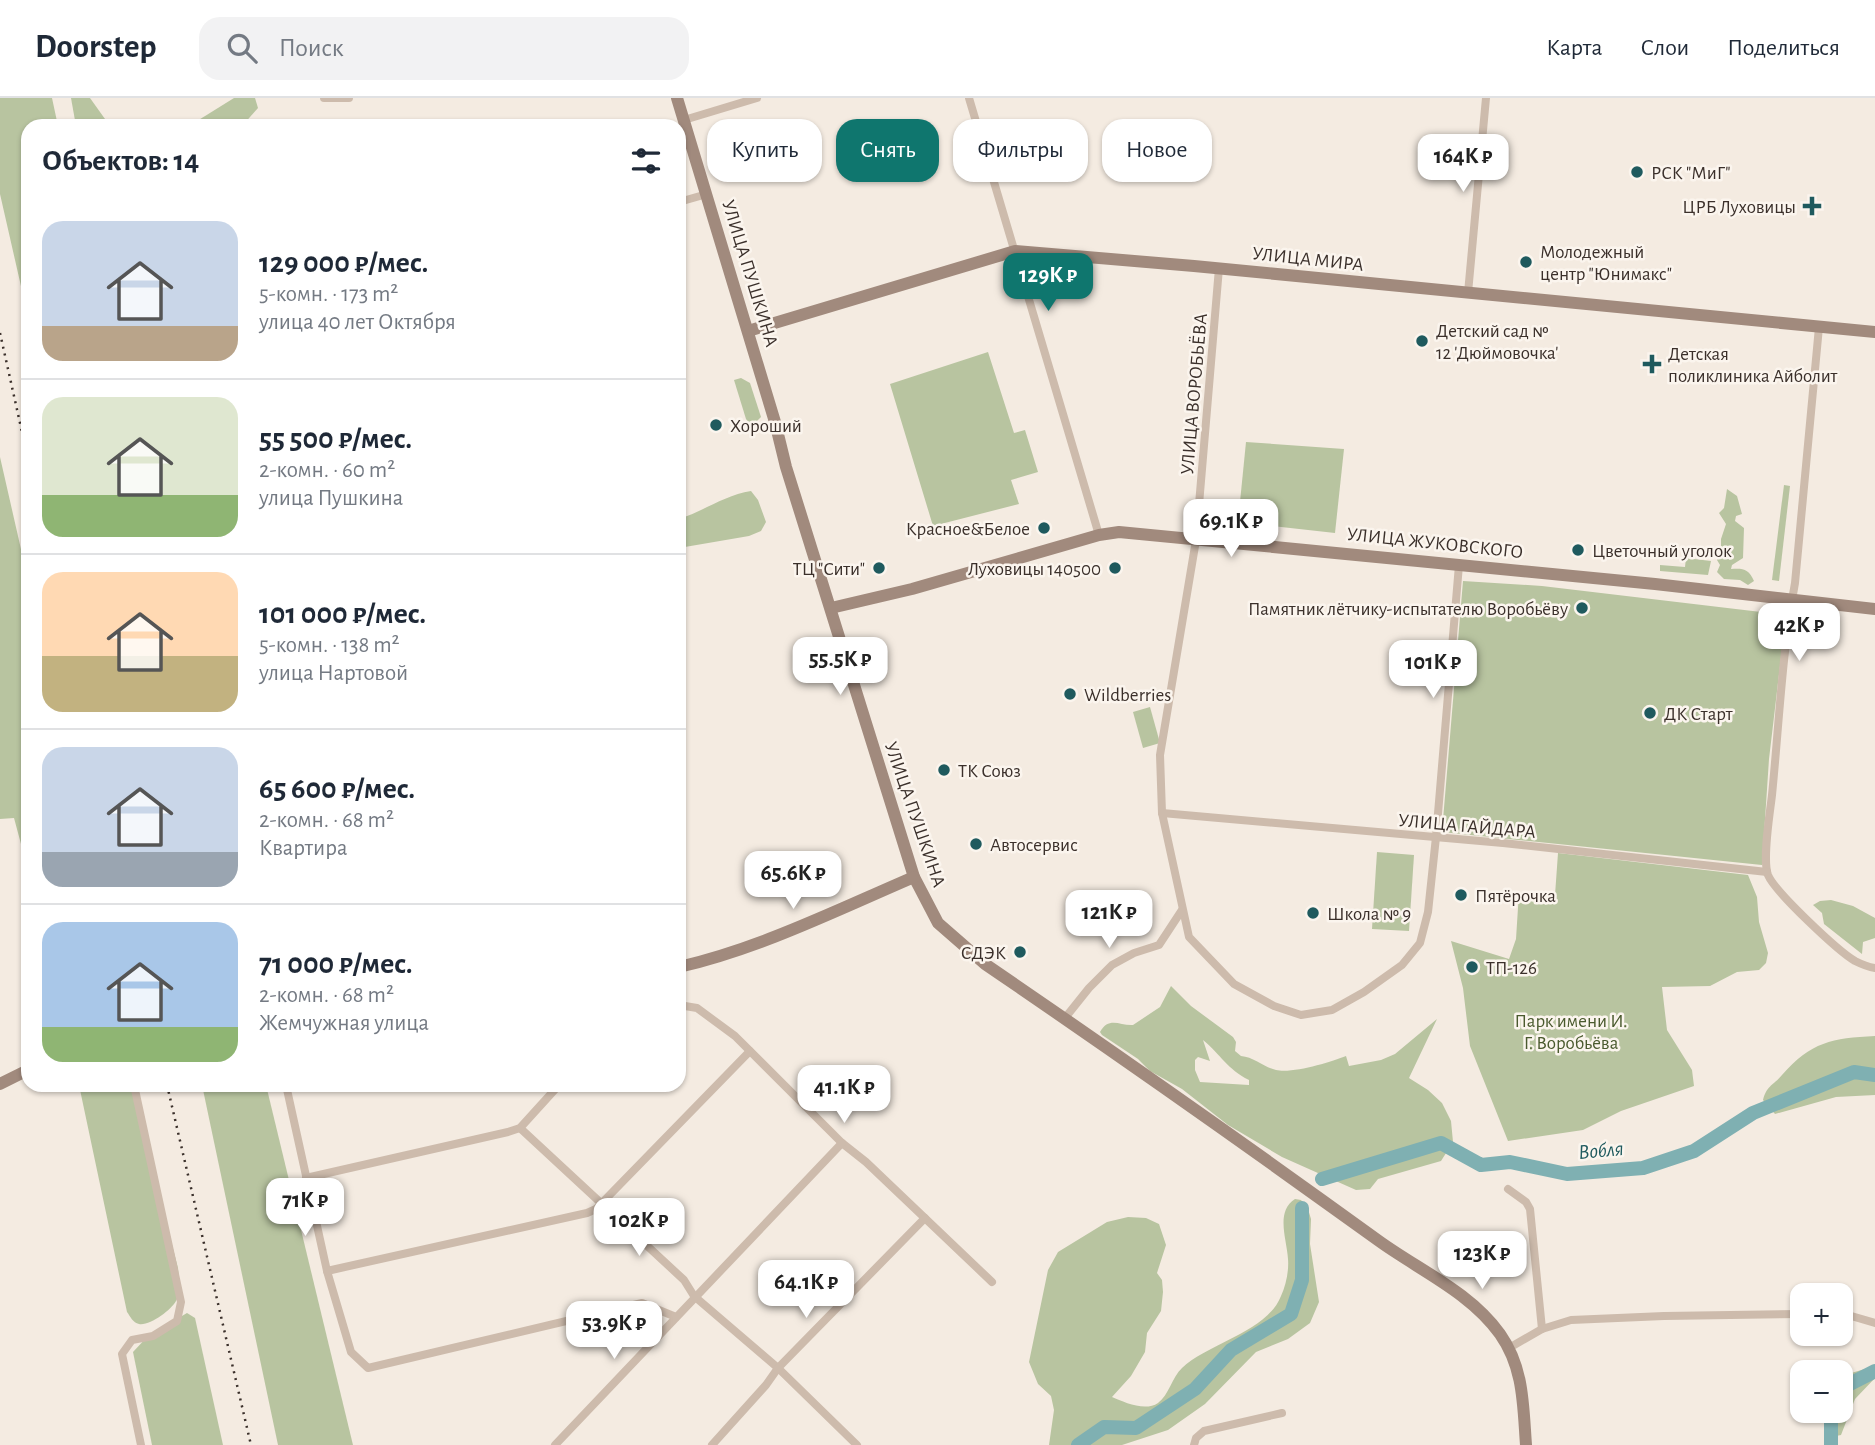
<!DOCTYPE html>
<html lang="ru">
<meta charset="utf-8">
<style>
:root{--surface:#fff;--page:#f2f2f3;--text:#1f2937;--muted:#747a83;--line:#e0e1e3;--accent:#0f766e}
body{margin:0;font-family:"Alegreya Sans",sans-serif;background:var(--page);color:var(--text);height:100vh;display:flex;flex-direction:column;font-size:26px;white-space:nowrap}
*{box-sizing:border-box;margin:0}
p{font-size:23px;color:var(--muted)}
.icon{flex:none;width:38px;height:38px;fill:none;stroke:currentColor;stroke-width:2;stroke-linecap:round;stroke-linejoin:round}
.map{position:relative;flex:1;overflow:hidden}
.side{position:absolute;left:21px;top:21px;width:665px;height:973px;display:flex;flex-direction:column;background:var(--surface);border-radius:21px;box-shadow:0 2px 5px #0004}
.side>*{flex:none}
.guide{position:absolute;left:707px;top:21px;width:665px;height:63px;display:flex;gap:14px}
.buttons{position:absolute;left:1790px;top:1185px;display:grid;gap:14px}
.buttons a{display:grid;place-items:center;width:63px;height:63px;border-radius:14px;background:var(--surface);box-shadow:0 2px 5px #0004;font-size:35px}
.price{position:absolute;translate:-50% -60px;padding:0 16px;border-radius:14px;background:#fff;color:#222;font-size:23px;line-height:46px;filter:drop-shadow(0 2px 4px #0008)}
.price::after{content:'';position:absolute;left:50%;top:42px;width:21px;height:16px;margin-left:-10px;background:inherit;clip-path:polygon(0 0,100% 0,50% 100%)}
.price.on{background:var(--accent);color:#fff}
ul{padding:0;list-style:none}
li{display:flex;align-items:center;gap:21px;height:175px;padding:0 21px}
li+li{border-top:2px solid var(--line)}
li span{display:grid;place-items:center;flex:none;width:196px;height:140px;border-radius:21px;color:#555}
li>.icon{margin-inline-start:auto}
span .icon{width:84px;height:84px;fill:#fffc;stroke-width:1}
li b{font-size:30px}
h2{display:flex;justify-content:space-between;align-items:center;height:84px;padding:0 21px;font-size:30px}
.chip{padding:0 24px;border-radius:21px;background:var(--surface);box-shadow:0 2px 5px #0004;font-size:24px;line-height:63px}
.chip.on{background:var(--accent);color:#fff}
header{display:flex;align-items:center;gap:42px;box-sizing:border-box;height:98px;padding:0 35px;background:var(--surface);border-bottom:2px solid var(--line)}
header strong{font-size:33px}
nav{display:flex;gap:38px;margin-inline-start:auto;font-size:24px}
.search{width:490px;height:63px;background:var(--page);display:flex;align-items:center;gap:18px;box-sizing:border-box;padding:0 24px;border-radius:21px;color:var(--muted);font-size:26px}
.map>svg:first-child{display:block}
.green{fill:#b8c4a0;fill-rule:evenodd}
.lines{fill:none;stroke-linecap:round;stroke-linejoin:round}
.river{stroke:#7fb0b2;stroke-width:14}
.street{stroke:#cdbbac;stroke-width:8}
.secondary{stroke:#a18a7d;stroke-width:12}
.rail{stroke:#3b302b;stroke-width:2.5;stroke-dasharray:2 5;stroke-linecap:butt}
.poi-dot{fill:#1f5a5e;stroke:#fbf5ee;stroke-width:2.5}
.labels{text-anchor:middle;stroke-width:5;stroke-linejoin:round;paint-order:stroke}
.poi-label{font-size:19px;fill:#3b302b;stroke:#fbf5ee;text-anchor:start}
.street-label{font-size:19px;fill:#3b302b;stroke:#fbf5ee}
.park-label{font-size:19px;fill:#4a5a2e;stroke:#fbf5ee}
.water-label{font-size:21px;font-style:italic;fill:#1f5a5e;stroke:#fbf5ee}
</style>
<header>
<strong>Doorstep</strong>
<div class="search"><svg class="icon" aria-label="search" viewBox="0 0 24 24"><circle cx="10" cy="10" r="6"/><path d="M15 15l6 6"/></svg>Поиск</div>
<nav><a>Карта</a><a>Слои</a><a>Поделиться</a></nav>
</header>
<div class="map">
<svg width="1875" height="1347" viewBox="0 0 1875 1347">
<rect width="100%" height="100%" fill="#f4ebe1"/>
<g class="green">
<polygon points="0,0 52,0 58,28 28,28 28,219 0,96"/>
<polygon points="71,0 90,0 110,28 76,28"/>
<polygon points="234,0 255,0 258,10 242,28 189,28"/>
<polygon points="988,254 1014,335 1025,332 1038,374 1011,382 1019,406 933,428 890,286"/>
<polygon points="741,280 750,285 761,319 755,325 749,325 746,321 734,282"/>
<polygon points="1246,344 1344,351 1335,435 1238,424"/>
<polygon points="0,359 28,482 28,772 14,720 0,721"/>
<polygon points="1784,387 1790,388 1779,483 1772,482"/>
<path d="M1727 391 1737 398 1742 416 1736 418 1735 423 1744 430 1743 460 1732 467 1731 471C1743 470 1749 471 1754 483L1748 487 1740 482 1724 481 1717 474 1720 467 1717 462 1721 455V441L1726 426 1719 415 1724 410Z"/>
<path d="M751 393 758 402 766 424 761 433 749 438 679 450V421C704 413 725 397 751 393Z"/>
<polygon points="1686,460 1711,463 1708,477 1660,473 1660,467 1685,469"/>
<polygon points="1463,483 1542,488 1786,517 1769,661 1762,767 1442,734"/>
<polygon points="1150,609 1160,645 1143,650 1133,614"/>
<polygon points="1377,754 1414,757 1409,833 1372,831"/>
<polygon points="1558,755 1748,777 1757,799 1759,824 1768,855 1766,865 1759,872 1737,874 1710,888 1662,889 1667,932 1692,972 1694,988 1621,1013 1583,1032 1508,1043 1470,948 1463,890 1451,843 1509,861 1516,841 1519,794 1555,797"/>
<polygon points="1831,802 1853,808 1875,820 1875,840 1863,844 1862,856 1824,826 1822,815 1813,807 1820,803"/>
<path d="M1171 888 1191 908 1233 939 1236 944 1235 953 1241 958C1254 959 1263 969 1276 972 1292 976 1331 964 1346 958L1349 968 1381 962 1395 956 1437 921 1409 980 1428 992 1442 1005 1451 1023 1453 1044 1441 1063 1378 1081 1370 1091 1356 1092 1282 1059 1228 1027 1182 991 1150 973 1138 961 1102 937 1100 934C1109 918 1120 928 1133 927L1160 909ZM1203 942C1221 957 1227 971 1249 982V987L1200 984 1195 972V962L1198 959 1210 963Z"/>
<path d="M1875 938V997L1836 999 1775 1016 1763 1002C1767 987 1773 988 1782 977 1811 944 1832 940 1875 938Z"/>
<path d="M79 987H131L178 1170C179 1181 182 1194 176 1203 171 1212 150 1228 139 1226 133 1225 130 1218 127 1214Z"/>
<polygon points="202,987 266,987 353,1347 278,1347"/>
<path d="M1295 1101 1301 1102 1308 1111 1311 1121 1310 1146 1319 1204 1310 1225 1288 1241 1256 1254 1205 1306 1168 1332 1122 1347H1049L1054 1312 1051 1298 1038 1286 1029 1264 1048 1172 1058 1154 1107 1124 1128 1119 1146 1120 1159 1126 1166 1147 1157 1175 1162 1182 1163 1194 1161 1213 1147 1235 1145 1254 1131 1278 1112 1299C1124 1304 1145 1314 1158 1305 1169 1297 1172 1279 1182 1270 1209 1245 1267 1234 1281 1198 1286 1187 1289 1173 1288 1161 1287 1141 1275 1114 1295 1101Z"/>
<polygon points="187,1215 195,1220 223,1347 152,1347 133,1254 148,1238"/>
<polygon points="1875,1268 1875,1280 1855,1301 1841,1337 1831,1339 1824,1313 1841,1312 1841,1278"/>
</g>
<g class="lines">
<g class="river">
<polyline points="1322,1081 1441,1045 1481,1067 1510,1064 1567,1076 1643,1070 1694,1053 1753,1015 1854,974 1875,977"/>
<polyline points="1841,1295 1844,1289 1875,1273"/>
<polyline points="1078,1347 1104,1329 1136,1330 1195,1291 1231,1252 1291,1216 1302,1182 1302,1110"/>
<polyline points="1831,1347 1831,1312"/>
</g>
<g class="street">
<polyline points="324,0 349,0"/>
<polyline points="969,0 1099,437"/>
<polyline points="684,22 757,0"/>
<polyline points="679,104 707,96"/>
<polyline points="1219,170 1196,442 1160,657 1162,715 1189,839 1234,886 1274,908 1301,917 1332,912 1364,894 1402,867 1420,845 1428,814 1436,739 1459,467"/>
<polyline points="1468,195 1486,0"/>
<path d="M1819 229 1795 485C1782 554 1779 627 1772 697 1770 715 1762 761 1768 777 1775 794 1838 853 1855 863 1861 866 1868 869 1875 870"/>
<polyline points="1162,715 1503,745 1767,774"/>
<polyline points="679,894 679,897"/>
<polyline points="679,907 697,910 735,938 842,1045 866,1064 992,1184"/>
<polyline points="1065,920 1089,890 1112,867 1134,855 1159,847 1182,812"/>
<polyline points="134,987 181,1204 177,1223 153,1238 132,1242 122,1256 141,1347"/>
<polyline points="286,987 327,1173 351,1254 368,1270 642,1205 676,1219"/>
<polyline points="520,1030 684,1182 694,1198 778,1270 857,1347"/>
<polyline points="306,1080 508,1034 520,1030 559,987"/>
<polyline points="1508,1091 1526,1104 1530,1111 1542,1231"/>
<polyline points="327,1173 587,1115 596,1111 750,953"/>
<polyline points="1841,1215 1875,1225"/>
<polyline points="1509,1250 1542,1231 1571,1222 1664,1218 1802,1216"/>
<polyline points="555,1347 842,1045"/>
<polyline points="712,1347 766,1287 778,1270 925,1120"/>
<polyline points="1194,1347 1196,1340 1204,1333 1282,1315"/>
</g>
<g class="secondary">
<path d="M677 0 775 324 786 369 914 779 938 825 985 866C1117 956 1249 1049 1379 1143 1419 1172 1470 1194 1500 1236 1524 1270 1523 1307 1526 1347"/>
<polyline points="748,233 1015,153 1194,168 1875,234"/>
<polyline points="831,510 912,491 1099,437 1119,434 1655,486 1875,511"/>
<path d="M679 869C761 850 837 812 914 779"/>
<polyline points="0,986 28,972"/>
</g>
<g class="rail">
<polyline points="0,235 28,361"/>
<polyline points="167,987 251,1347"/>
</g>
</g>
<g class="poi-dot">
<circle cx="1637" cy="74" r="7"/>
<path d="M1808.5 97.5h7v7h7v7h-7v7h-7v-7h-7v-7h7z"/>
<circle cx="1526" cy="164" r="7"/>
<circle cx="1422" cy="243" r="7"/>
<path d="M1648.5 255.5h7v7h7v7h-7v7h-7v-7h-7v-7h7z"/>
<circle cx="716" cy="327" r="7"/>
<circle cx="1044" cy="430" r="7"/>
<circle cx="1578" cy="452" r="7"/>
<circle cx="879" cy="470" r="7"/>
<circle cx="1115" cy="470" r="7"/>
<circle cx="1582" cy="510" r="7"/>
<circle cx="1070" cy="596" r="7"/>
<circle cx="1650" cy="615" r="7"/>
<circle cx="944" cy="672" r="7"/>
<circle cx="976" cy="746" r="7"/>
<circle cx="1461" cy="797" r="7"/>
<circle cx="1313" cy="815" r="7"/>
<circle cx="1020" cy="854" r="7"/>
<circle cx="1472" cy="869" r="7"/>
</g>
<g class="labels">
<g class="poi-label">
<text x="1651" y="81">РСК "МиГ"</text>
<text x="1796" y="115" text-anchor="end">ЦРБ Луховицы</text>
<text x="1540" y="160">Молодежный<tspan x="1540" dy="22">центр "Юнимакс"</tspan></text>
<text x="1436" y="239">Детский сад №<tspan x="1436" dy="22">12 'Дюймовочка'</tspan></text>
<text x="1668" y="262">Детская<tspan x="1668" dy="22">поликлиника Айболит</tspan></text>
<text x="730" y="334">Хороший</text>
<text x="1030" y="437" text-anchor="end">Красное&amp;Белое</text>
<text x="1592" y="459">Цветочный уголок</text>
<text x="865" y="477" text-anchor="end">ТЦ "Сити"</text>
<text x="1101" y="477" text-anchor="end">Луховицы 140500</text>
<text x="1568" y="517" text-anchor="end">Памятник лётчику-испытателю Воробьёву</text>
<text x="1084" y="603">Wildberries</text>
<text x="1664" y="622">ДК Старт</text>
<text x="958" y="679">ТК Союз</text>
<text x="990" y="753">Автосервис</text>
<text x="1475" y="804">Пятёрочка</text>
<text x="1327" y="822">Школа № 9</text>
<text x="1006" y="861" text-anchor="end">СДЭК</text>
<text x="1486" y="876">ТП-126</text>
</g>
<g class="street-label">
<text transform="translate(1308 160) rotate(6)" y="7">УЛИЦА МИРА</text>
<text transform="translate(751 175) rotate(73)" y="7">УЛИЦА ПУШКИНА</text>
<text transform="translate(1193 296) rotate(-85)" y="7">УЛИЦА ВОРОБЬЁВА</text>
<text transform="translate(1435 444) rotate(6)" y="7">УЛИЦА ЖУКОВСКОГО</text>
<text transform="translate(916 716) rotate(71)" y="7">УЛИЦА ПУШКИНА</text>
<text transform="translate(1467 727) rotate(5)" y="7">УЛИЦА ГАЙДАРА</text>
</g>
<g class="park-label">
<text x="1571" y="929">Парк имени И.<tspan x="1571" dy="22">Г. Воробьёва</tspan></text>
</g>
<g class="water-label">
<text transform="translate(1601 1052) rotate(-5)" y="7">Вобля</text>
</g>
</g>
</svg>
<div class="buttons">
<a>+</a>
<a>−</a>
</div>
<b class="price" style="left:1463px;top:96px">164K ₽</b>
<b class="price on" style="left:1048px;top:215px">129K ₽</b>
<b class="price" style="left:1231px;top:461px">69.1K ₽</b>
<b class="price" style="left:1799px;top:565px">42K ₽</b>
<b class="price" style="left:840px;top:599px">55.5K ₽</b>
<b class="price" style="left:1433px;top:602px">101K ₽</b>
<b class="price" style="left:793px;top:813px">65.6K ₽</b>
<b class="price" style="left:1109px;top:852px">121K ₽</b>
<b class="price" style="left:844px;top:1027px">41.1K ₽</b>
<b class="price" style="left:305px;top:1140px">71K ₽</b>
<b class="price" style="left:639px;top:1160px">102K ₽</b>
<b class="price" style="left:1482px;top:1193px">123K ₽</b>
<b class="price" style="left:806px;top:1222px">64.1K ₽</b>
<b class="price" style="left:614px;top:1263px">53.9K ₽</b>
<div class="guide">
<a class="chip">Купить</a>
<a class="chip on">Снять</a>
<a class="chip">Фильтры</a>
<a class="chip">Новое</a>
</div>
<section class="side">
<h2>Объектов: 14<svg class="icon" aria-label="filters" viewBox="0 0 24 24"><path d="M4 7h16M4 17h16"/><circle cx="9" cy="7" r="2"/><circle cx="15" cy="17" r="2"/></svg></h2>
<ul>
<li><span style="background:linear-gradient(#c9d6e8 75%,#b9a48a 0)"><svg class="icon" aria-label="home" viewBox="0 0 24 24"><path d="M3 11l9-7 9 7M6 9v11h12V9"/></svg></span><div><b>129 000 ₽/мес.</b><p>5-комн. · 173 m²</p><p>улица 40 лет Октября</p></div></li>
<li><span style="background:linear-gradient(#dfe7d0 70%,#8fb573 0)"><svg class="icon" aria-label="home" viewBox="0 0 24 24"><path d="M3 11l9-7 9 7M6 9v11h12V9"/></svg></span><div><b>55 500 ₽/мес.</b><p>2-комн. · 60 m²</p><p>улица Пушкина</p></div></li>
<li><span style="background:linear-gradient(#ffd9b3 60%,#c2b280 0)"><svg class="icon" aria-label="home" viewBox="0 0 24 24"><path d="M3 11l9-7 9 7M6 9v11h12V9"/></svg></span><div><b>101 000 ₽/мес.</b><p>5-комн. · 138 m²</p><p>улица Нартовой</p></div></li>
<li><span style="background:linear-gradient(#c9d6e8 75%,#9aa5b1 0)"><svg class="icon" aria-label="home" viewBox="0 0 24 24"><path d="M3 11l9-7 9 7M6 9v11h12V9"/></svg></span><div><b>65 600 ₽/мес.</b><p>2-комн. · 68 m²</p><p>Квартира</p></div></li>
<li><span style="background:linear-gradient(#a9c7e8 75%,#8fb573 0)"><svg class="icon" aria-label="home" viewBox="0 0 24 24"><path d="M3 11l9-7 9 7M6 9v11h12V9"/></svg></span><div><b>71 000 ₽/мес.</b><p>2-комн. · 68 m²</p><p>Жемчужная улица</p></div></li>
</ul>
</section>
</div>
